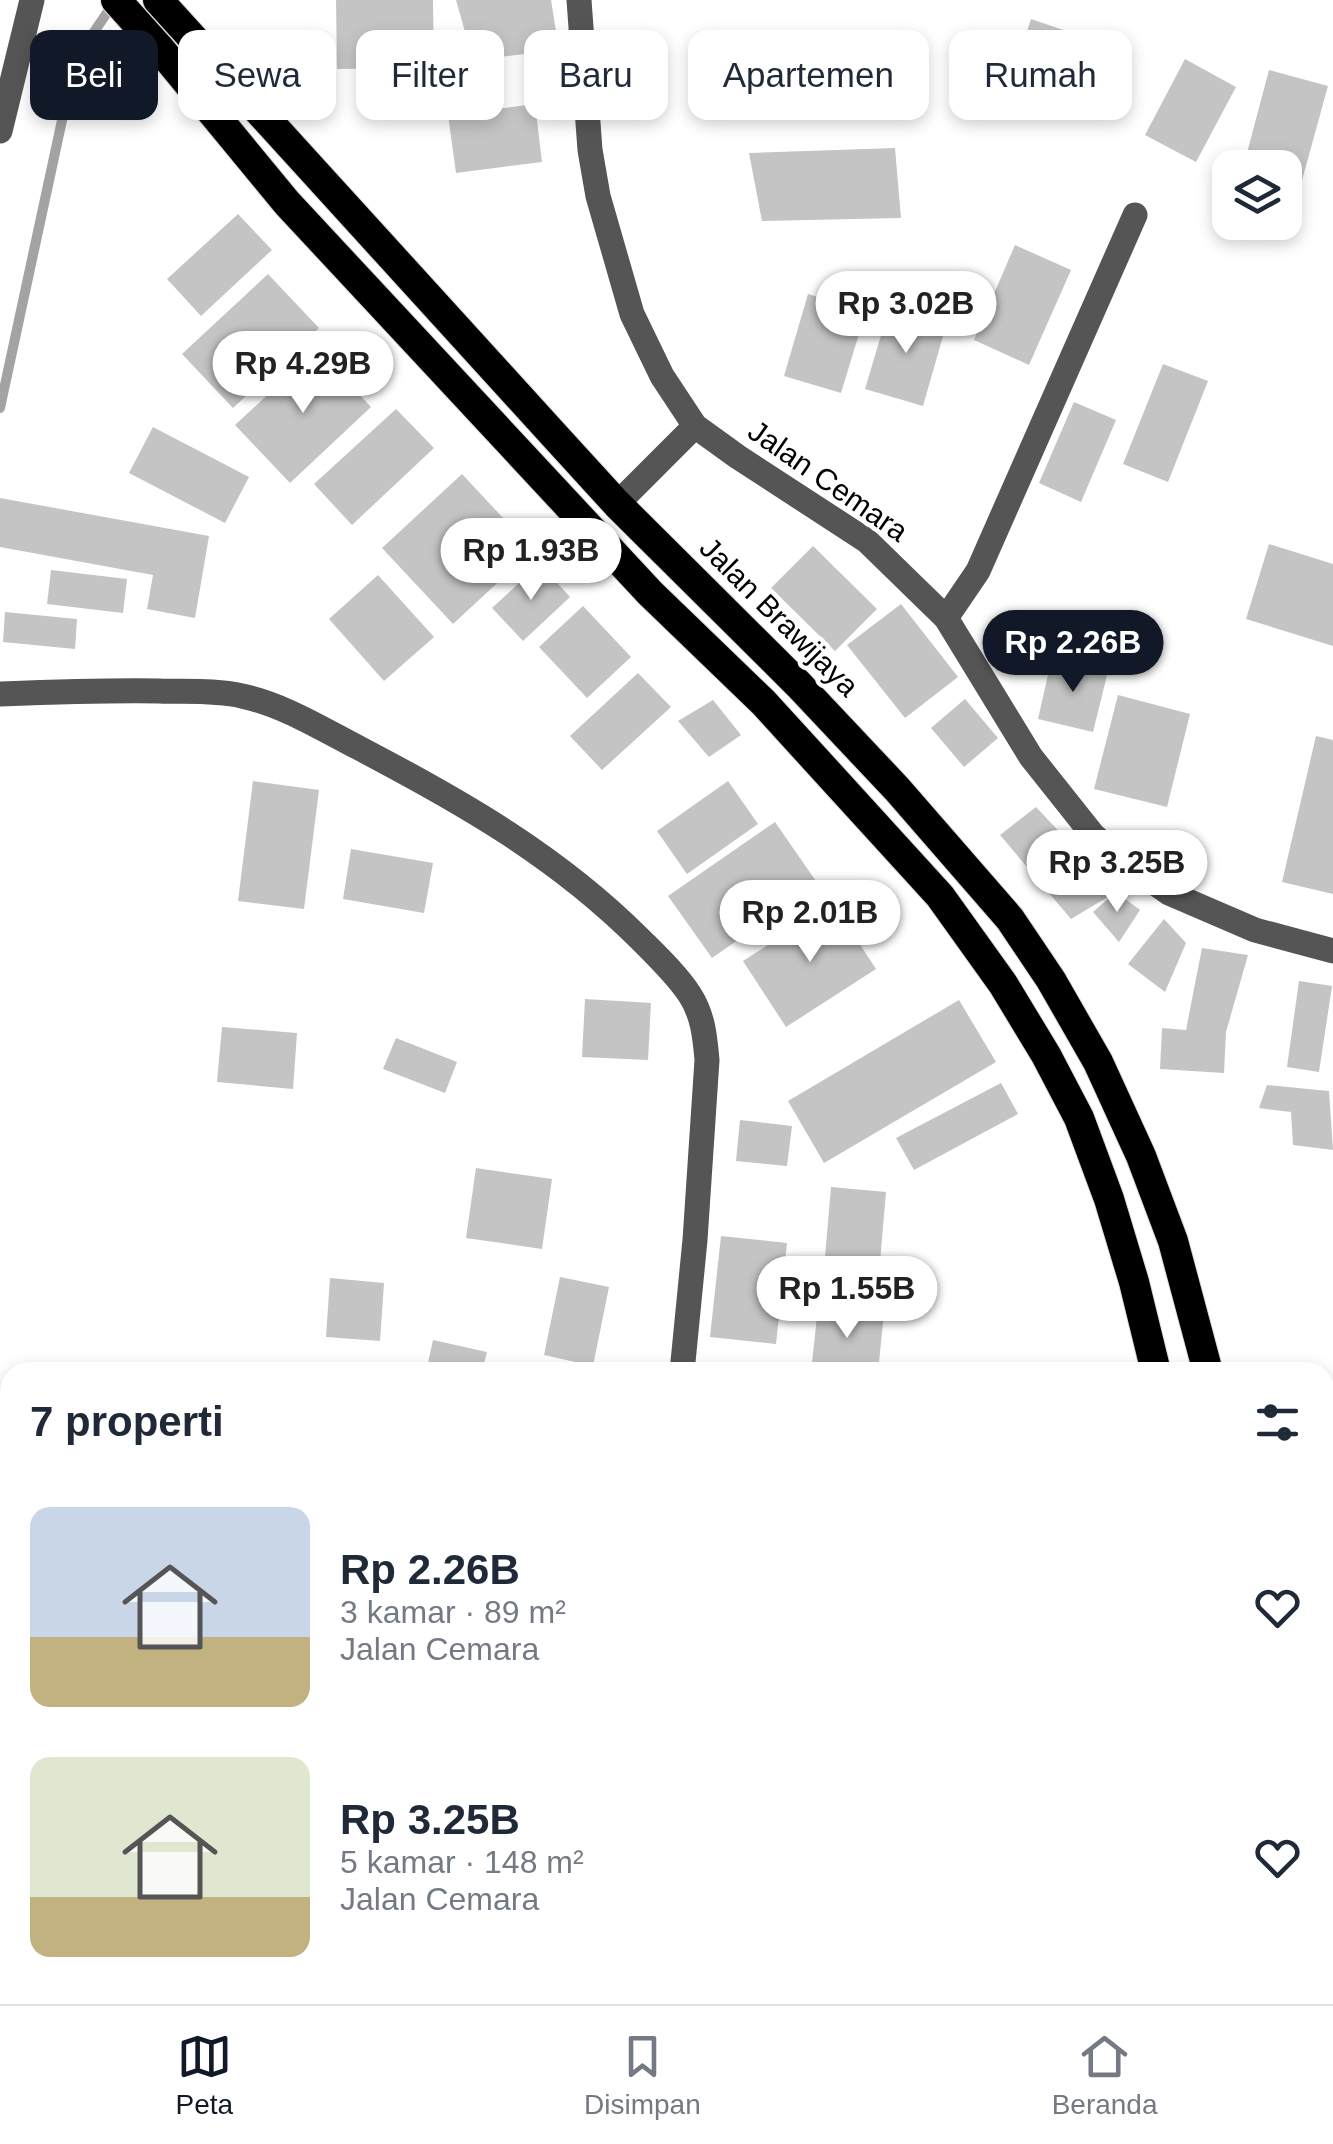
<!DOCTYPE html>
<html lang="id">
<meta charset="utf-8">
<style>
:root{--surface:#fff;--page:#f2f2f3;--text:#1f2937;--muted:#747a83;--line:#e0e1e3;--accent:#111827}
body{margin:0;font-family:Helvetica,sans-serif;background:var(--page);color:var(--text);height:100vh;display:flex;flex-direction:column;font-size:38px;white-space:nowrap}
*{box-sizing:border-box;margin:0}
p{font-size:32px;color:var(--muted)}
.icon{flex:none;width:55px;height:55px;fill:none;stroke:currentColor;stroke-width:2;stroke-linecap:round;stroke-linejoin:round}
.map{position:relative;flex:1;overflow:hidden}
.drawer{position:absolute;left:0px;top:1362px;width:1335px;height:642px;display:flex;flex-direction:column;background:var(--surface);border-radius:30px 30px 0 0;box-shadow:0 5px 15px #0003}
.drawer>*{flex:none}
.banner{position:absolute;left:30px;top:30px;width:1275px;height:90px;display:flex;gap:20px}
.tools{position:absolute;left:1212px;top:150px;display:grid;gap:20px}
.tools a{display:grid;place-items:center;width:90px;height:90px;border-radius:20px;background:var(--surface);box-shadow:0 5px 15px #0003;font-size:50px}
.price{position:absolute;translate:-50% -85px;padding:0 22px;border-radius:35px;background:#fff;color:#222;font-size:32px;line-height:65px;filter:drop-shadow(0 2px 5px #0008)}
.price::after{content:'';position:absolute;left:50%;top:60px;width:30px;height:22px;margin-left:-15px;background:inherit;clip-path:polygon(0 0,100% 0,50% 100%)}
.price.on{background:var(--accent);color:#fff}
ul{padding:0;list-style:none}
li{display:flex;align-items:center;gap:30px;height:250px;padding:0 30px}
li span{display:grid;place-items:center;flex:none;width:280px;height:200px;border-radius:20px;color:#555}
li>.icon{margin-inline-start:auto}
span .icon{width:120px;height:120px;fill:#fffc;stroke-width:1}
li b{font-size:42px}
h2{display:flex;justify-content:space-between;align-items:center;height:120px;padding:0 30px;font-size:42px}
.tag{padding:0 35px;border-radius:20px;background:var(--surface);box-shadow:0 5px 15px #0003;font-size:35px;line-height:90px}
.tag.on{background:var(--accent);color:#fff}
.menu{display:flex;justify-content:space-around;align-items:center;height:140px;border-top:2px solid var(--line);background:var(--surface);font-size:28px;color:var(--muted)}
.menu a{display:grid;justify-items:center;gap:5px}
.menu .on{color:var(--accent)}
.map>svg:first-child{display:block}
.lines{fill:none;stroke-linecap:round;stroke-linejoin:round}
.stream{stroke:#a3a3a3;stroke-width:10}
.building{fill:#c4c4c4}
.highway-casing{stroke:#dbdbdb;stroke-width:32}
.minor{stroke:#555;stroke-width:25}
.highway{stroke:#000;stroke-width:30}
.labels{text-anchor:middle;stroke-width:9;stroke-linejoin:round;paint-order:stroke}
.street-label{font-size:30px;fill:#000;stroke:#fff}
</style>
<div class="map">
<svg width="1333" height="2004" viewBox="0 0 1333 2004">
<rect width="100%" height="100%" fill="#fff"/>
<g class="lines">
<g class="stream">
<polyline points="0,408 75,60 115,1"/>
<polyline points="0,1499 10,1532"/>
<polyline points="0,1619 10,1533"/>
</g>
</g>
<g class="building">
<polygon points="336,0 433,0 434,68 337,69"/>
<polygon points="456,0 551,0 559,50 473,60"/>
<polygon points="1031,19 1081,36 1060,97 1011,80"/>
<polygon points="1185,59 1236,87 1196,162 1145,135"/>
<polygon points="1269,70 1328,86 1293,213 1285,210 1285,168 1243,168"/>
<polygon points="535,104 542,162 456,173 448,115"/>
<polygon points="895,148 901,218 762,221 749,153"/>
<polygon points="238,214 272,250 201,316 167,279"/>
<polygon points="1015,245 1071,270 1029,365 974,340"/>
<polygon points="268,274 319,328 233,408 182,354"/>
<polygon points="808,294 866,311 841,393 784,376"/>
<polygon points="890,305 947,322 923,406 865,389"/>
<polygon points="317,349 371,407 290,483 235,425"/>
<polygon points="1163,364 1208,381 1168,482 1123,464"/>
<polygon points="1074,402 1116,420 1081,502 1039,483"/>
<polygon points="396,409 434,448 352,525 314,484"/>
<polygon points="153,427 249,477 225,523 129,473"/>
<polygon points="462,474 533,550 453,624 382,548"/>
<polygon points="0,498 209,536 195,618 147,609 153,575 0,547"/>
<polygon points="1269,544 1333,564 1333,646 1246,619"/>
<polygon points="813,546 877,609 835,651 771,588"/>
<polygon points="540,564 570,597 523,641 492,608"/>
<polygon points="51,570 127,579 123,613 47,604"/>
<polygon points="378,575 434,637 384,681 329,619"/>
<polygon points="901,604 958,677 905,718 847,645"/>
<polygon points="583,606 631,657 587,698 539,647"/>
<polygon points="5,612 77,619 75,649 3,642"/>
<polygon points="1052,657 1108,671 1093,732 1038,719"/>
<polygon points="638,673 671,707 602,770 570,736"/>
<polygon points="1118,695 1190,714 1167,807 1094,789"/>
<polygon points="965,699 998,738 964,767 931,728"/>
<polygon points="713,700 741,735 709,757 678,721"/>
<polygon points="1316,736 1333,740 1333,894 1282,882"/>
<polygon points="253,781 319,790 304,909 238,901"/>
<polygon points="728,781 758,824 687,874 657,831"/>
<polygon points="1036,807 1116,892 1071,919 1000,835"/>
<polygon points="775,822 818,884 712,958 668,896"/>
<polygon points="351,849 433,863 424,913 343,899"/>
<polygon points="1116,892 1140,910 1119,942 1093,912"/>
<polygon points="833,903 876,969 786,1027 743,961"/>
<polygon points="1164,919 1186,943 1165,992 1128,964"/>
<polygon points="1202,948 1248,955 1226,1032 1224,1073 1160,1069 1162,1028 1186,1030"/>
<polygon points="1299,981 1332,986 1319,1072 1287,1067"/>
<polygon points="585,999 651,1003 648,1060 582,1057"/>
<polygon points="959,1000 996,1062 824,1163 788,1101"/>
<polygon points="222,1027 297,1033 293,1089 217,1082"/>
<polygon points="396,1038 457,1062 445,1093 383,1069"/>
<polygon points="1001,1083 1018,1114 914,1170 896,1138"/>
<polygon points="1267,1085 1329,1091 1333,1150 1293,1145 1291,1112 1259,1108"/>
<polygon points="740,1120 792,1126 787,1166 736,1161"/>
<polygon points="476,1168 552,1179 542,1249 466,1238"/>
<polygon points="831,1187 886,1192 877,1297 822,1292"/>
<polygon points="721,1236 787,1243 776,1344 710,1337"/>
<polygon points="560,1277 609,1287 593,1366 544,1355"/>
<polygon points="330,1278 384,1283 380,1341 326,1337"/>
<polygon points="818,1307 884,1313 878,1372 811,1372"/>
<polygon points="433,1340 487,1352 482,1372 426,1372"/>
<polygon points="1325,1861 1333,1862 1333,1957 1325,1956"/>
<polygon points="358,1995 393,1995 392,2004 357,2004"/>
<polygon points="466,1995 511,1995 510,2004 465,2004"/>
<polygon points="533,1995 573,1995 572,2004 532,2004"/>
<polygon points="903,1995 976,1995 975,2004 902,2004"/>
</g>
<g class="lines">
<g class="highway-casing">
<g id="highway">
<polyline points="116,0 160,49 287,203 650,593 764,703 940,896 1003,984 1046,1055 1079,1118 1109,1199 1134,1282 1156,1372"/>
<polyline points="158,0 553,434 617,504 799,685 897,789 1010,919 1051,980 1098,1062 1141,1156 1173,1241 1208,1372"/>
<polyline points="1151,2004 1153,1995"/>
<polyline points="1199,2004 1200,1995"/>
</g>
</g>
<g class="minor">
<polyline points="579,0 590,150 598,196 632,314 662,376 695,426 738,457 867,541 946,618 1031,757 1093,835 1126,863 1169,893 1255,930 1333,951"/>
<polyline points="0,131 32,0"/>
<polyline points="617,504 695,426"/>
<polyline points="946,618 978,571 1135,215"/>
<path d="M0 694C53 692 106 690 159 691 187 692 215 690 242 696 284 705 322 729 359 748 462 802 557 856 640 939 657 956 677 975 690 995 703 1015 705 1037 707 1060L695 1240 682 1372"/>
<polyline points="1325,1749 1333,1750"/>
<polyline points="617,2004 618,1995"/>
</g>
<use href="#highway" class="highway"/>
</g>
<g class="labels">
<g class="street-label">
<text transform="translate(828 481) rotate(35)" y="10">Jalan Cemara</text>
<text transform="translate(779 617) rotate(45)" y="10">Jalan Brawijaya</text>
</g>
</g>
</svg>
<div class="tools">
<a><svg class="icon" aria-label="layers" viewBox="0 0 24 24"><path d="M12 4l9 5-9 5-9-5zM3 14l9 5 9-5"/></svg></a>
</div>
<b class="price" style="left:906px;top:356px">Rp 3.02B</b>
<b class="price" style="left:303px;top:416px">Rp 4.29B</b>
<b class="price" style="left:531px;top:603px">Rp 1.93B</b>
<b class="price on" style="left:1073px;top:695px">Rp 2.26B</b>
<b class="price" style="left:1117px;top:915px">Rp 3.25B</b>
<b class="price" style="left:810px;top:965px">Rp 2.01B</b>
<b class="price" style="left:847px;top:1341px">Rp 1.55B</b>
<div class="banner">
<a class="tag on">Beli</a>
<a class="tag">Sewa</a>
<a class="tag">Filter</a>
<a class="tag">Baru</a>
<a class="tag">Apartemen</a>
<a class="tag">Rumah</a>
</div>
<section class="drawer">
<h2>7 properti<svg class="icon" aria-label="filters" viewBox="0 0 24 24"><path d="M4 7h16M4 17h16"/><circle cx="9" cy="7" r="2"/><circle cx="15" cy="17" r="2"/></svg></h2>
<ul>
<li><span style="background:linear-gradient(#c9d6e8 65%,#c2b280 0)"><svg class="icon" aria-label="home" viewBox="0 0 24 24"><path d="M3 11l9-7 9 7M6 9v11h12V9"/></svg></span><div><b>Rp 2.26B</b><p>3 kamar · 89 m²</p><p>Jalan Cemara</p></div><svg class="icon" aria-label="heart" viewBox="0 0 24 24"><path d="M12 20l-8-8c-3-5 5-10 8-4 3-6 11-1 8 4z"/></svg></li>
<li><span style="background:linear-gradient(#dfe7d0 70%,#c2b280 0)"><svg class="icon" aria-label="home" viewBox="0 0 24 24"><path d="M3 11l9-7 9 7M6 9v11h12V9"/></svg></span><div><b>Rp 3.25B</b><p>5 kamar · 148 m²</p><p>Jalan Cemara</p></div><svg class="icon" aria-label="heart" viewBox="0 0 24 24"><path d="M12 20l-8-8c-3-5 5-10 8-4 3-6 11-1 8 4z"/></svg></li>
</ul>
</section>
</div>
<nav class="menu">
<a class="on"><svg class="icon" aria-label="map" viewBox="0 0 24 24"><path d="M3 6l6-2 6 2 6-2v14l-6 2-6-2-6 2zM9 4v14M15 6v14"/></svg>Peta</a>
<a><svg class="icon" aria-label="saved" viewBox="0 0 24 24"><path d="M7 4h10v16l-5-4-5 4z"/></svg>Disimpan</a>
<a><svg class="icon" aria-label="home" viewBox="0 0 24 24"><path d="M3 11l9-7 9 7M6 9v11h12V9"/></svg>Beranda</a>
</nav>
